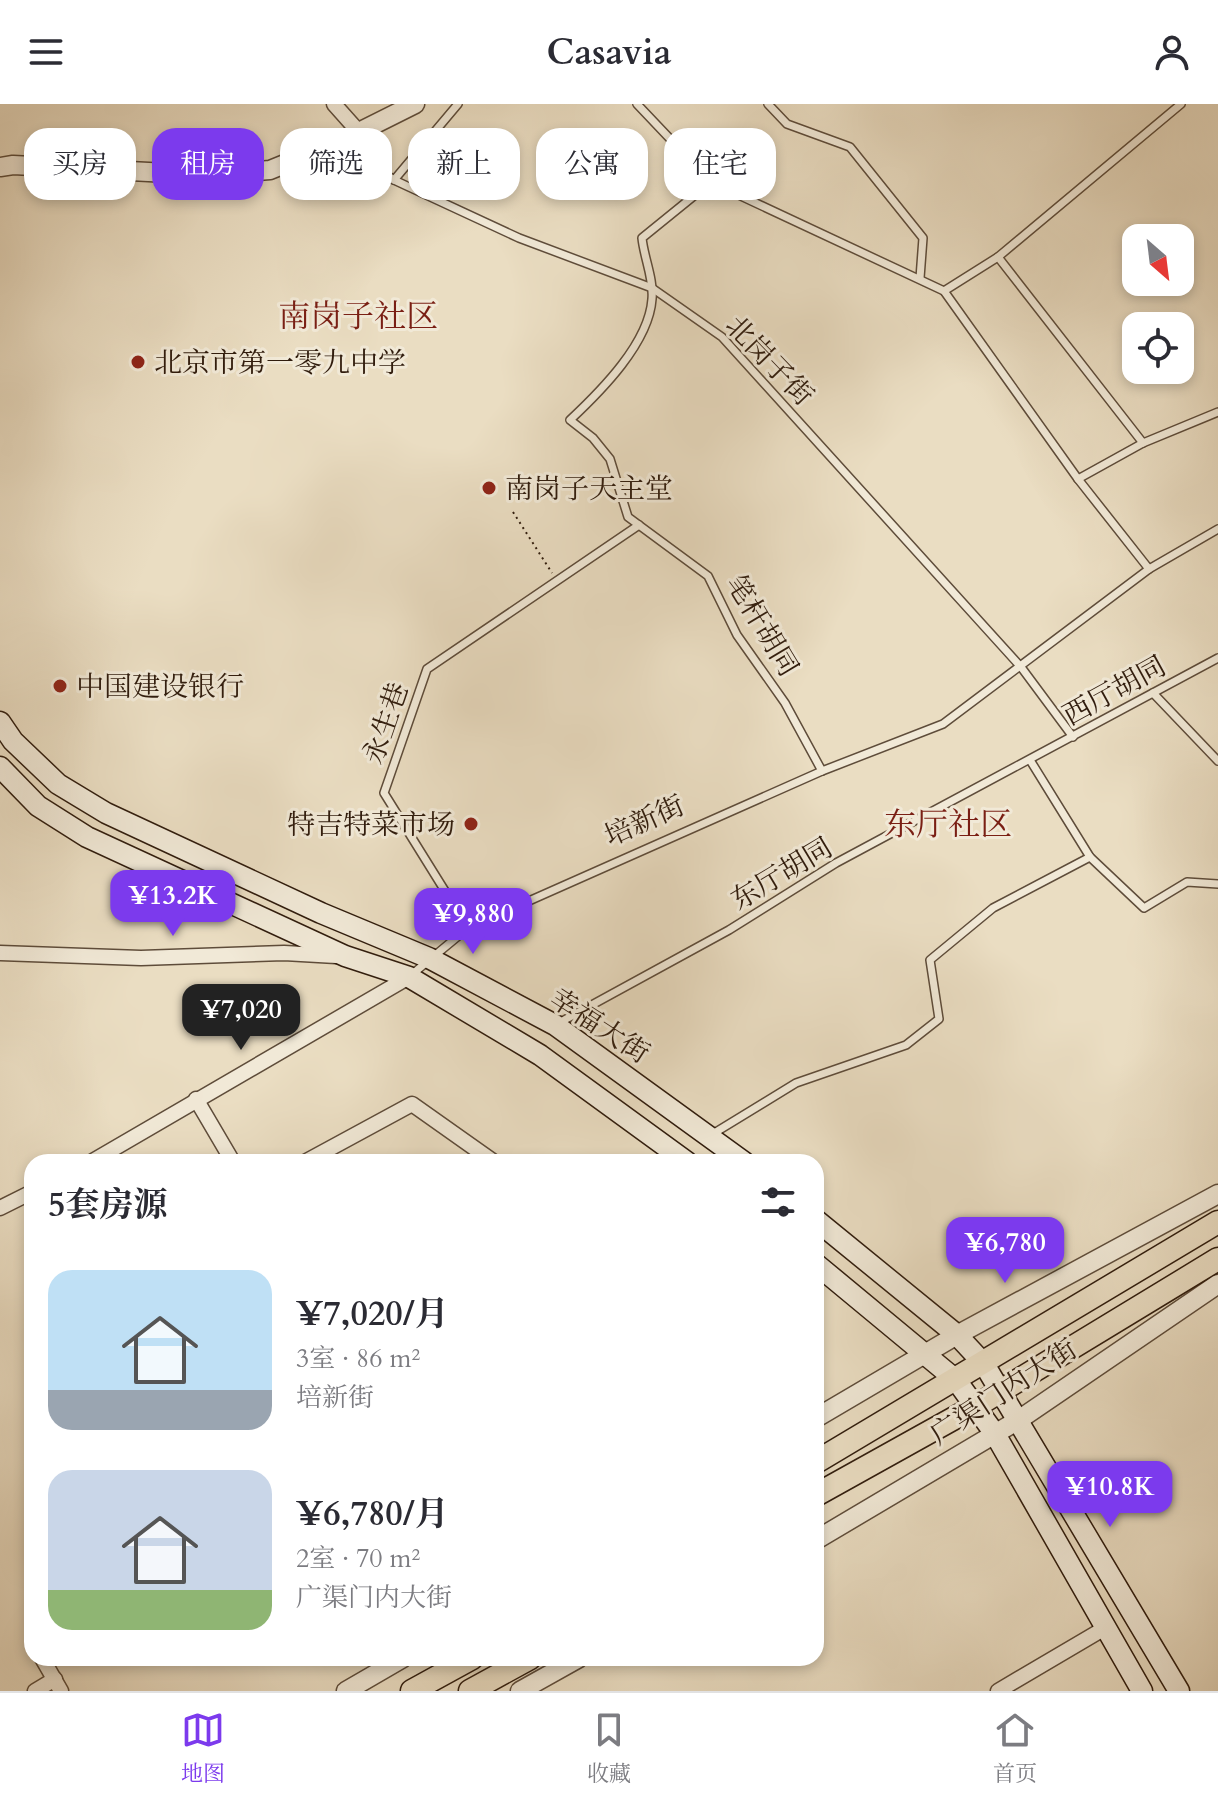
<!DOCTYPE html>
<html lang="zh">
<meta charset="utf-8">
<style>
:root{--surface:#fff;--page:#f2f2f3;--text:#2b2b33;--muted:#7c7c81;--line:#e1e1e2;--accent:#7c3aed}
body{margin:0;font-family:Cardo,"Noto Serif SC",serif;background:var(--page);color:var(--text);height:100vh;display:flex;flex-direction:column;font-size:30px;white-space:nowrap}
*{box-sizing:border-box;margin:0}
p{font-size:26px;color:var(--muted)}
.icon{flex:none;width:44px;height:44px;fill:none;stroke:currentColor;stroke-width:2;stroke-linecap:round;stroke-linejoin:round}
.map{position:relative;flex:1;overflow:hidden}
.panel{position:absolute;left:24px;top:1050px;width:800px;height:512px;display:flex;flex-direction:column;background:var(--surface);border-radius:24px;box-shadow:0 4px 12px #0003}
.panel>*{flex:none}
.banner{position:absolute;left:24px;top:24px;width:800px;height:72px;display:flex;gap:16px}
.needle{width:52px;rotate:152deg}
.buttons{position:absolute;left:1122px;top:120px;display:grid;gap:16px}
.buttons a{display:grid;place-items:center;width:72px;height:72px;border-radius:16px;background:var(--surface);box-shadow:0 4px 12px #0003;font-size:40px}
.price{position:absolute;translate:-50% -68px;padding:0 18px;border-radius:16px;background:var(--accent);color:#fff;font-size:26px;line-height:52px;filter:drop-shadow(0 2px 4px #0008)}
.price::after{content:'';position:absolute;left:50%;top:48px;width:24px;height:18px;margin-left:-12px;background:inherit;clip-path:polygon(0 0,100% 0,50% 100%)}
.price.selected{background:#222;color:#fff}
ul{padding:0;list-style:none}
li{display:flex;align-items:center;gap:24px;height:200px;padding:0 24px}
li span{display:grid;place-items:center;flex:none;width:224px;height:160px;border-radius:24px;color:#555}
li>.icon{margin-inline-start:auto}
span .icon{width:96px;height:96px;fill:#fffc;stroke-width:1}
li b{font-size:34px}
h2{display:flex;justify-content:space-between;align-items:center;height:96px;padding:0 24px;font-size:34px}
.chip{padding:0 28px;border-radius:24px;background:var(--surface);box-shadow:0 4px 12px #0003;font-size:28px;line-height:72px}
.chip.selected{background:var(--accent);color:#fff}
header{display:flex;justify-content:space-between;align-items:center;height:104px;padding:0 24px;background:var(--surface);font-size:36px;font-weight:700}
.menu{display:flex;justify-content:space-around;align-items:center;height:112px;border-top:2px solid var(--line);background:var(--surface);font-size:22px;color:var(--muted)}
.menu a{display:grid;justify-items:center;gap:4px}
.menu .selected{color:var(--accent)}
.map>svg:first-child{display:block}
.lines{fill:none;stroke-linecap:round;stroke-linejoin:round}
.service-casing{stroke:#5e4c3a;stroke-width:10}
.minor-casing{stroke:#5e4c3a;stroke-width:17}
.tertiary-casing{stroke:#5e4c3a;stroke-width:21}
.secondary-casing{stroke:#301c0d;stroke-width:23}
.primary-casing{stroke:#301c0d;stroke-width:25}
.path{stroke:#301c0d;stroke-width:2;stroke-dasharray:2 4;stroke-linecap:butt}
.service{stroke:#f1e9d7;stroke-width:7}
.minor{stroke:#f1e9d7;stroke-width:14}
.tertiary{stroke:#f1e9d7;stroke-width:18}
.secondary{stroke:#f1e9d7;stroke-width:20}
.primary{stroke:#eaddc2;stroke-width:22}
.poi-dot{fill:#8f2418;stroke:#f1e9d7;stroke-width:3}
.labels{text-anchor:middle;stroke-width:6;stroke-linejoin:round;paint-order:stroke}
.street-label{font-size:28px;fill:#301c0d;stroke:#f1e9d7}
.poi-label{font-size:28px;fill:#301c0d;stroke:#f1e9d7;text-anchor:start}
.quarter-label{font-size:32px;fill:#7a1f14;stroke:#f1e9d7}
</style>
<header><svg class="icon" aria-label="menu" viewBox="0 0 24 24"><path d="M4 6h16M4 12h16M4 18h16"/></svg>Casavia<svg class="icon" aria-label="person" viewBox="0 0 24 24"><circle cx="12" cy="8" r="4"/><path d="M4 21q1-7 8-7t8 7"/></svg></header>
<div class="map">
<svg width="1218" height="1587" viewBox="0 0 1218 1587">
<rect width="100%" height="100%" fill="#eaddc2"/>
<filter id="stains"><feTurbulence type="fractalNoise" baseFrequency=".0025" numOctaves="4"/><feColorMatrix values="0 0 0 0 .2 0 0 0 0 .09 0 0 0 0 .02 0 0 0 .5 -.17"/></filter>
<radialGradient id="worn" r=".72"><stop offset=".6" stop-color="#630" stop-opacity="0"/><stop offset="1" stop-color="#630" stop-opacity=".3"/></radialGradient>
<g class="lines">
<g class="service-casing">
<g id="service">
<polyline points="637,0 711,78 944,187 1078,375 1149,465"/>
<polyline points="768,0 787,20 850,43 923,134 920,174"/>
<polyline points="341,40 394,76 519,134 652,184 722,233 1021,563 1073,633"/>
<polyline points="394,76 458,0"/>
<path d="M711 78 642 134C644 154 654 175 652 195 649 239 601 287 570 316L593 334 610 355 628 413 708 472 737 531 785 599 822 667"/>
<polyline points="998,153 1181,0"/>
<polyline points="944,187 998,153 1143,339"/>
<polyline points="1078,375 1143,339 1218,308"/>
<polyline points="1153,589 1218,657"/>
<polyline points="1030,656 1090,753 1144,804 1187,778 1218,780"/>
<polyline points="468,824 384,689 427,565 639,421"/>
<polyline points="410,872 468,824 822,667 943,620 1149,465 1218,425"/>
<polyline points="557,920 729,826 836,759 1218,554"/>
<polyline points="711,1031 796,979 906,941 939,915 930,856 993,804 1090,753"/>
</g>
</g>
<g class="minor-casing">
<g id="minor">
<polyline points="334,0 358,27"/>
<polyline points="0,849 141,854 284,849 336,852"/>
<polyline points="196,995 233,1058"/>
<polyline points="91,1058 409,873"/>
<polyline points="305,1058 412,1000 494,1058"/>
<polyline points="0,1104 32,1088"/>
<polyline points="42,1554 61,1587"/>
<polyline points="35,1587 55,1575"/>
<polyline points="998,1587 1105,1524"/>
</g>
</g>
<g class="tertiary-casing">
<g id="tertiary">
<polyline points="0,63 13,61 207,71 270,66 339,38 415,0"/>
<polyline points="816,1314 957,1231 1218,1090"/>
<polyline points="816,1436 1020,1315 1218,1180"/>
<polyline points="346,1587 403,1554"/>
<polyline points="520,1587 579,1554"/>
</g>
</g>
<g class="secondary-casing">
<g id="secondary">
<polyline points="0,618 13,637 58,680 106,709 321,809 429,854 555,921 744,1058"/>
<polyline points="0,663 38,702 87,733 345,852 409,873 540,951 687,1058"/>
<polyline points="816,1116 957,1231 984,1260 1179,1587"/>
<polyline points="816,1160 956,1276 995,1330 1142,1587"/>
</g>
</g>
<g class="primary-casing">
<g id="primary">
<polyline points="816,1358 1218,1118"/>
<polyline points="816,1391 976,1302 1218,1155"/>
<polyline points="412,1587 472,1554"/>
<polyline points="470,1587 530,1554"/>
</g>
</g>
<polyline class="path" points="513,408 552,469"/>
<use href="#service" class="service"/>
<use href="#minor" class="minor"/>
<use href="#tertiary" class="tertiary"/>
<use href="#secondary" class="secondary"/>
<use href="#primary" class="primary"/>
</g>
<g class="poi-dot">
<circle cx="138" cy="258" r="8"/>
<circle cx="489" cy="384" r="8"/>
<circle cx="60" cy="582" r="8"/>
<circle cx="471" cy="720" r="8"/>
</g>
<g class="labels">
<g class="street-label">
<text transform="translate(770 256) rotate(46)" y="10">北岗子街</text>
<text transform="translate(763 521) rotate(59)" y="10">笔杆胡同</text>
<text transform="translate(1114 586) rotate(-29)" y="10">西厅胡同</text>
<text transform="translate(385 619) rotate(-71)" y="10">永生巷</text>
<text transform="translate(644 716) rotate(-24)" y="10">培新街</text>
<text transform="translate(781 769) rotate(-31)" y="10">东厅胡同</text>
<text transform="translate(600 921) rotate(33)" y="10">幸福大街</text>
<text transform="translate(1003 1287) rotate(-33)" y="10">广渠门内大街</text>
</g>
<g class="poi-label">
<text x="154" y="268">北京市第一零九中学</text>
<text x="505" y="394">南岗子天主堂</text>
<text x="76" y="592">中国建设银行</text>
<text x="455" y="730" text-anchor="end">特吉特菜市场</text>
</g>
<g class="quarter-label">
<text x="358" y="223">南岗子社区</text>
<text x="948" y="731">东厅社区</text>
</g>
</g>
<rect width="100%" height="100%" filter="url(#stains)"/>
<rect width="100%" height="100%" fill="url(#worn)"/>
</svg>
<div class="buttons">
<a><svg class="needle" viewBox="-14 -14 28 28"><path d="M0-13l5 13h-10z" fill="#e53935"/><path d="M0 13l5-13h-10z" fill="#7c7c81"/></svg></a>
<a><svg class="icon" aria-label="locate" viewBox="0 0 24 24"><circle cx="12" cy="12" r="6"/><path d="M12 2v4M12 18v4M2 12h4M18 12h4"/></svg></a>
</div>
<b class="price" style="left:173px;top:834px">¥13.2K</b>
<b class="price" style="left:473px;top:852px">¥9,880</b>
<b class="price selected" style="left:241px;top:948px">¥7,020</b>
<b class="price" style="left:1005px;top:1181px">¥6,780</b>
<b class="price" style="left:1110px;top:1425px">¥10.8K</b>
<div class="banner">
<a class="chip">买房</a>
<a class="chip selected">租房</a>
<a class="chip">筛选</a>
<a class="chip">新上</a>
<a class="chip">公寓</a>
<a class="chip">住宅</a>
</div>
<section class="panel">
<h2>5套房源<svg class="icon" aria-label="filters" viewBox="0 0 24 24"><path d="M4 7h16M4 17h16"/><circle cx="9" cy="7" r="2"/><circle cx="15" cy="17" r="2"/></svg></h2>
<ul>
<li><span style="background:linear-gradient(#bfe0f5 75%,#9aa5b1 0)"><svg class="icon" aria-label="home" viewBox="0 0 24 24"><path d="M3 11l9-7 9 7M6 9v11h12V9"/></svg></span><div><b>¥7,020/月</b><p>3室 · 86 m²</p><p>培新街</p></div></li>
<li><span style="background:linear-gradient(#c9d6e8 75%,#8fb573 0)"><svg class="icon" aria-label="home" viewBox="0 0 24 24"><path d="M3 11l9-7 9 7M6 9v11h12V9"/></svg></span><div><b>¥6,780/月</b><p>2室 · 70 m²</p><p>广渠门内大街</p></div></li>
</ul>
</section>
</div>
<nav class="menu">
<a class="selected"><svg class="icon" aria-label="map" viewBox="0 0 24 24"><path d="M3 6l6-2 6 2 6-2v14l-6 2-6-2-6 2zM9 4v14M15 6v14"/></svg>地图</a>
<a><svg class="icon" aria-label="saved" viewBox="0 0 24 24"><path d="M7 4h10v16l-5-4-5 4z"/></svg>收藏</a>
<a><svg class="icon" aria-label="home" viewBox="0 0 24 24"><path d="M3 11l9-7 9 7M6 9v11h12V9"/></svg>首页</a>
</nav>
